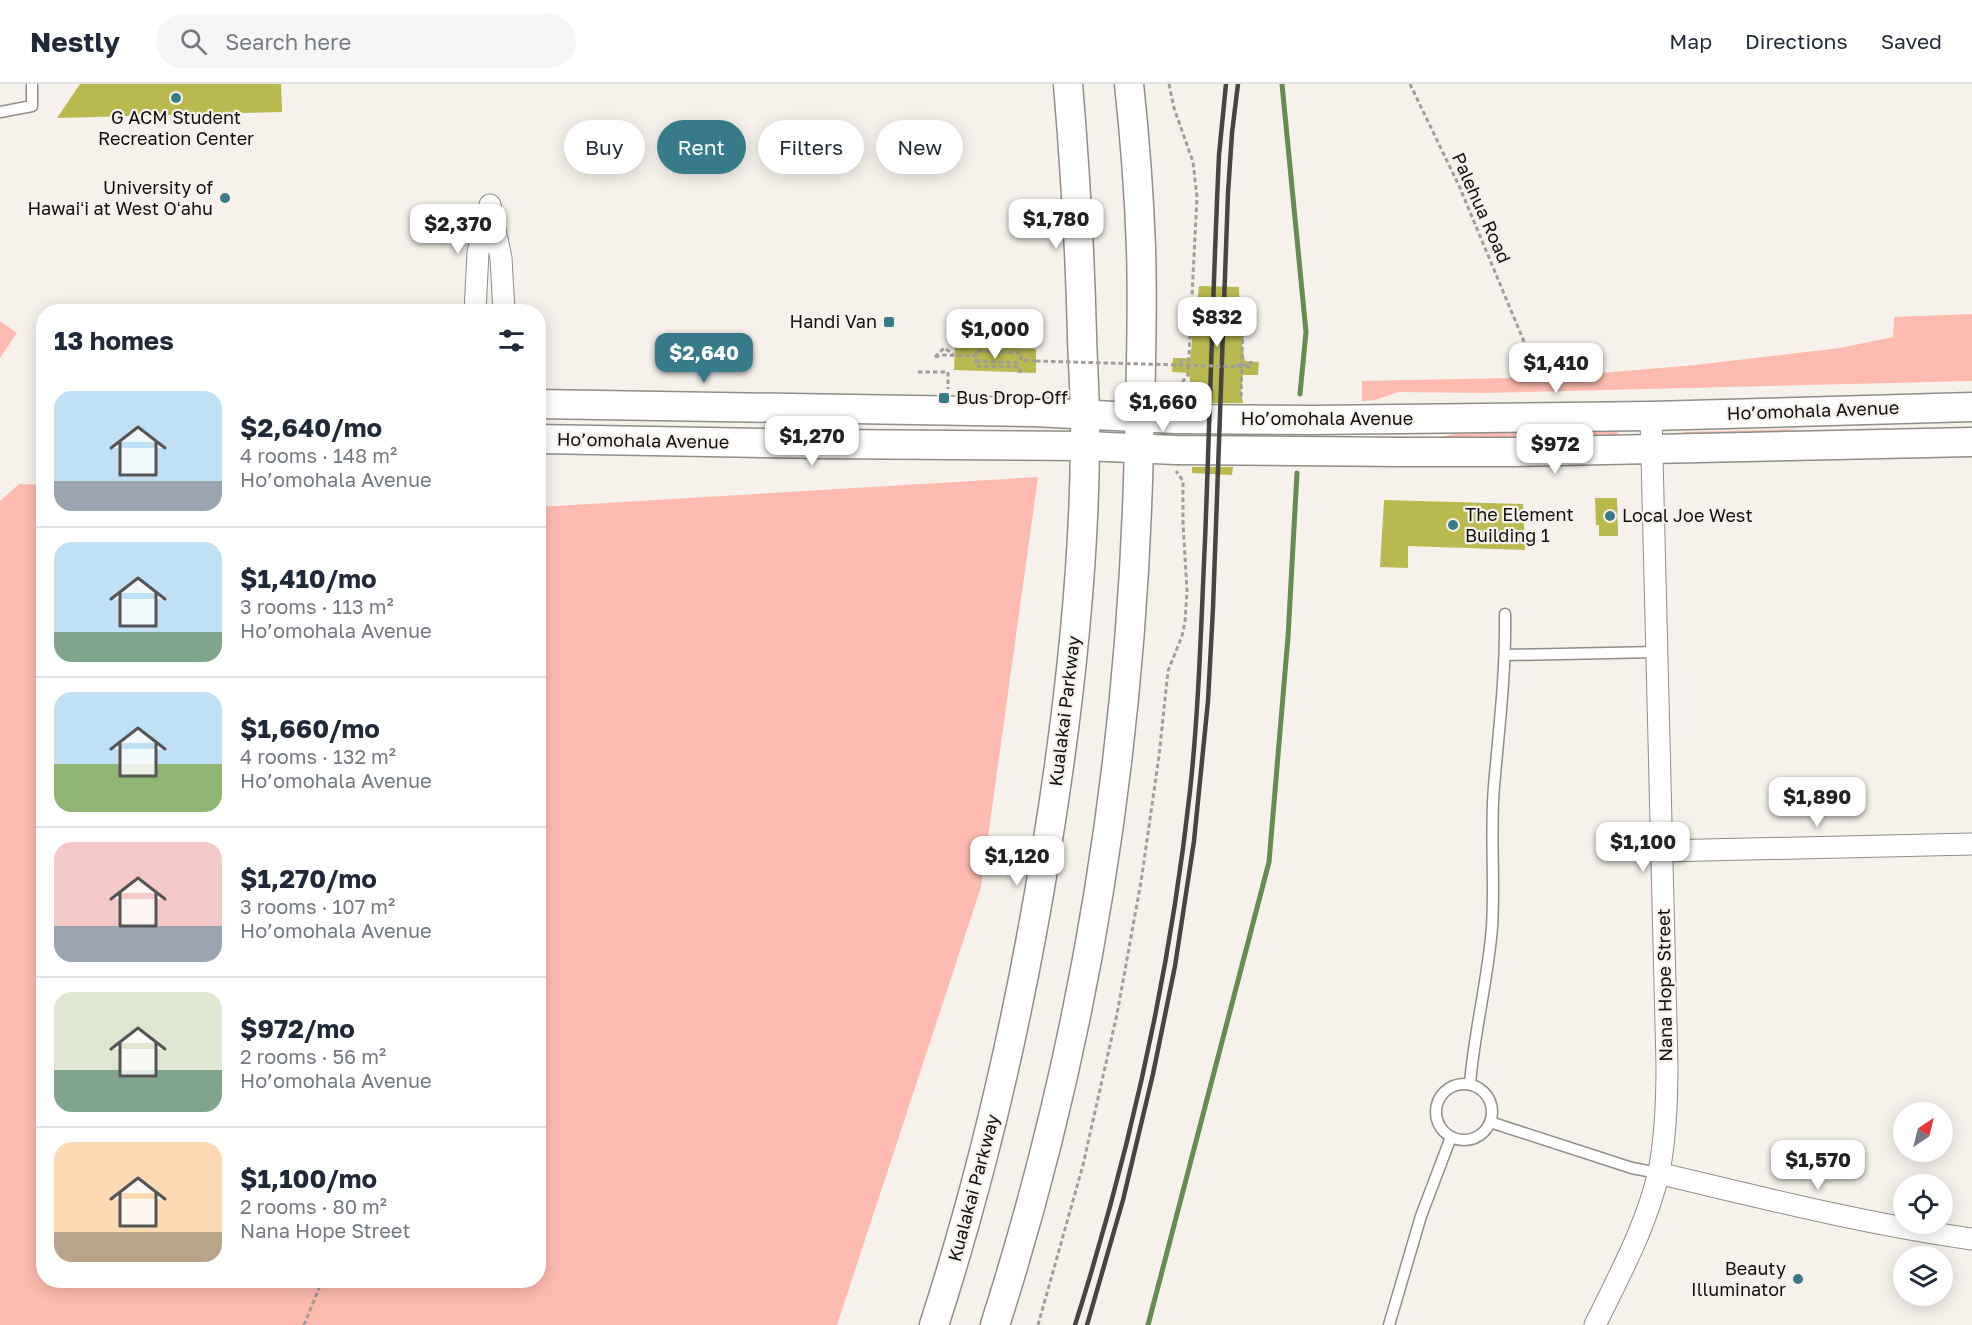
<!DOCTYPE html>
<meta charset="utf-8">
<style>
:root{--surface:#fff;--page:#f6f6f7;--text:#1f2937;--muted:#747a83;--line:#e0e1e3;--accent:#377b8b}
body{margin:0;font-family:"Golos Text",sans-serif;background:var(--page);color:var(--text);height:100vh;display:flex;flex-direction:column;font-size:22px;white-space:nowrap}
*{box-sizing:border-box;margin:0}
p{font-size:20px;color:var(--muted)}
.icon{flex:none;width:33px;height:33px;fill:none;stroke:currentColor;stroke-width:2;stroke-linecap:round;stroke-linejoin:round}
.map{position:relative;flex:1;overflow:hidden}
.details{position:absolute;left:36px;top:220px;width:510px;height:984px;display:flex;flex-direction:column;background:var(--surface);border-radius:24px;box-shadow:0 3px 15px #0003}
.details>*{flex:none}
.top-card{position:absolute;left:564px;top:36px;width:570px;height:54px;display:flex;gap:12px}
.needle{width:39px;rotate:35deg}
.tools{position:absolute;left:1893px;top:1018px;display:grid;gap:12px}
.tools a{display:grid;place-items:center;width:60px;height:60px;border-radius:50%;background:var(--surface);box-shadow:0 3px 15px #0003;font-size:30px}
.price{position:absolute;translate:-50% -51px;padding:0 14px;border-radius:12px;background:#fff;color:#222;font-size:20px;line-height:39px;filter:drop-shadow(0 2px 3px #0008)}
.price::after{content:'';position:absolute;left:50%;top:36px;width:18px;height:14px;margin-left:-9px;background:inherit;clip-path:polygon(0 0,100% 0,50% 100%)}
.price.selected{background:var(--accent);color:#fff}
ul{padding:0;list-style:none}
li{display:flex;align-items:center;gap:18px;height:150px;padding:0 18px}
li+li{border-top:2px solid var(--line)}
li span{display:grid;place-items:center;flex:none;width:168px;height:120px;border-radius:18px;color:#555}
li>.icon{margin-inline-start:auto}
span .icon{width:72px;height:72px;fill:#fffc;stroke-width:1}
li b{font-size:26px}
h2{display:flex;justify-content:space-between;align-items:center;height:72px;padding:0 18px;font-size:26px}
.pill{padding:0 21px;border-radius:27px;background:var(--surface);box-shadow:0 3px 15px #0003;font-size:21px;line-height:54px}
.pill.selected{background:var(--accent);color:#fff}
header{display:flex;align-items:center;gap:36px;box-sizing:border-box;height:84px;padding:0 30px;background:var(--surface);border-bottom:2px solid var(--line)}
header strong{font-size:28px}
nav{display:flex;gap:33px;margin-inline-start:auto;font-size:21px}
.search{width:420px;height:54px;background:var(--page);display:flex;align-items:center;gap:15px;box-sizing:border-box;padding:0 21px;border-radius:33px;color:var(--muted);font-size:22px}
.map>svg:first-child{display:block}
.green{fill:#ffbbaf}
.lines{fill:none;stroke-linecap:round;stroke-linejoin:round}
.stream{stroke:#668c50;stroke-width:5}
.building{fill:#b9b94f}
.service-casing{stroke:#918e87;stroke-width:13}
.minor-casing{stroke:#918e87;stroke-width:23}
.secondary-casing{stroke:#918e87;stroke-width:31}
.path{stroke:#a19d98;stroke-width:3;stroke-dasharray:4.5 3;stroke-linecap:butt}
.service{stroke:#fff;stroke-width:10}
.minor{stroke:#fff;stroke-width:21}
.secondary{stroke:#fff;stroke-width:28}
.rail{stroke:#474441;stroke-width:4.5}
.path-bridge{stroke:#a19d98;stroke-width:3;stroke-dasharray:4.5 3;stroke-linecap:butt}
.poi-dot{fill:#377b8b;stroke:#f6f2eb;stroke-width:2}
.labels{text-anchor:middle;stroke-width:4.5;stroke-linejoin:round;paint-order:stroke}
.poi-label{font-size:18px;fill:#12100e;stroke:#f6f2eb;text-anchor:end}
.street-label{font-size:18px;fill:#12100e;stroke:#f6f2eb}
</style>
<header>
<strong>Nestly</strong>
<div class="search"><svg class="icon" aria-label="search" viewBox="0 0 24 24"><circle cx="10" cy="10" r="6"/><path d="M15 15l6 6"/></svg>Search here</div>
<nav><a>Map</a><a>Directions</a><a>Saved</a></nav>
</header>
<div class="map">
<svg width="1972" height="1241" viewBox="0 0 1972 1241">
<rect width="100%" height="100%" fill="#f6f2eb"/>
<g class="green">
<polygon points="1972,230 1972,297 1483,309 1399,308 1375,316 1362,317 1362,297 1508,294 1601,289 1695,281 1840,264 1893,253 1894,233"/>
<polygon points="0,237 17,249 0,274"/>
<polygon points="1612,344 1618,347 1617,359 1430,355 1455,350"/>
<polygon points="1796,345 1762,352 1683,355 1683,348"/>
<polygon points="1038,393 981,803 837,1241 0,1241 0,417 19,400 44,401 44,1197 538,1197 539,423"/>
</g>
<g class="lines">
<g class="stream">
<polyline points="1282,0 1306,248 1300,310"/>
<polyline points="1148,1241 1269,778 1288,553 1297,389"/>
</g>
</g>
<g class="building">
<polygon points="80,0 281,0 282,28 57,34"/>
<polygon points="1199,202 1239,203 1240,233 1246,233 1242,262 1245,277 1259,278 1258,291 1243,291 1241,307 1243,319 1188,319 1191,304 1189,289 1172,288 1173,274 1190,274 1192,260 1190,230 1196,231"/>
<polygon points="955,262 1036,265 1036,289 954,286"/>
<polygon points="1192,383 1233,383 1232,391 1192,389"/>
<polygon points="1595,414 1617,414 1618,452 1599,452 1599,441 1596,441"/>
<polygon points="1384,416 1523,420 1525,466 1408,462 1408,484 1380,483"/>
</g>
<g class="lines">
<g class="service-casing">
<g id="service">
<polyline points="0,28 32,22 32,0"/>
<polyline points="1506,571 1656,568"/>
<path d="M1470 1000C1474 948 1488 896 1492 843 1495 796 1490 749 1494 702 1499 645 1506 588 1505 530"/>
<circle cx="1464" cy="1028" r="28"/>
<polyline points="1490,1038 1632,1084 1658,1089"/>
<polyline points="1389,1241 1421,1132 1451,1053"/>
</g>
</g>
<g class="minor-casing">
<g id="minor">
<polyline points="490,122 501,174 504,228"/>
<polyline points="475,228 478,168 490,121"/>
<polyline points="1662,767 1972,760"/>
<path d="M1658 1089C1762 1114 1866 1140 1972 1155"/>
<path d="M1595 1241C1619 1192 1647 1141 1659 1087 1666 1052 1667 1017 1667 981L1651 332"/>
</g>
</g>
<g class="secondary-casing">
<g id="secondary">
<polyline points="538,320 1033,328 1176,335 1314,336 1651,332 1972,323"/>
<polyline points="538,355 824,360 1085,362 1176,366 1401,368 1515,368 1972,358"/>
<path d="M934 1241C984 1087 1020 928 1046 768 1068 633 1084 497 1085 360 1086 324 1083 288 1082 252 1080 168 1075 84 1068 0"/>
<path d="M995 1241C1086 957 1133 658 1139 359 1141 294 1143 229 1141 164 1139 109 1135 55 1129 0"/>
</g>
</g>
<g class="path">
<polyline points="1169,0 1174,24 1193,78 1197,113 1188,291 1176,306 1176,314"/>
<polyline points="1410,0 1460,104 1525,260"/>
<polyline points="1238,239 1243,238 1241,315"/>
<polyline points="935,273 943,271 977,272"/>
<polyline points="935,273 944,264 953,270"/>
<polyline points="976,277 1021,279"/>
<polyline points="1181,280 1181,274"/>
<polyline points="1236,281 1250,281 1251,277"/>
<polyline points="918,288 948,288 948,305"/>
<polyline points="1020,289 1020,283 976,282 976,267 1021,269 1021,276 1036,277"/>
<polyline points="304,1241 322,1197"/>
<polyline points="1038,1241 1083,1081 1117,930 1141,798 1159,672 1168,587 1182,552 1185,538 1187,507 1183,439 1183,397 1176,387"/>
</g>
<use href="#service" class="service"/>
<use href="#minor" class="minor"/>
<use href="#secondary" class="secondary"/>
<g class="rail">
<path d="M1075 1241C1130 1068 1170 888 1190 707 1199 624 1201 540 1205 457 1210 328 1213 200 1219 71L1226 0"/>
<polyline points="1087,1241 1123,1116 1153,990 1175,882 1194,757 1208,617 1213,524 1228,109 1232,49 1238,0"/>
</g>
<polyline class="path-bridge" points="1036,277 1251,283 1251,277"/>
</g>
<g class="poi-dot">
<circle cx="176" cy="14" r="6"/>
<circle cx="225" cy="114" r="6"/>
<rect x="883" y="232" width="12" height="12" rx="3"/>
<rect x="938" y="308" width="12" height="12" rx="3"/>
<circle cx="1610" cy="432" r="6"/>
<circle cx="1453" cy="441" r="6"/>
<circle cx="1798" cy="1195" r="6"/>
</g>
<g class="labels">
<g class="poi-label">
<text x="176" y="40" text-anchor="middle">G ACM Student<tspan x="176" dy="21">Recreation Center</tspan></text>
<text x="213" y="110">University of<tspan x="213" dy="21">Hawaiʻi at West Oʻahu</tspan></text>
<text x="877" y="244">Handi Van</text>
<text x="956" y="320" text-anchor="start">Bus Drop-Off</text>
<text x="1465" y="437" text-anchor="start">The Element<tspan x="1465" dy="21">Building 1</tspan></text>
<text x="1622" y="438" text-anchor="start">Local Joe West</text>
<text x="1786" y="1191">Beauty<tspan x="1786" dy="21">Illuminator</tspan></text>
</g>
<g class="street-label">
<text transform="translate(1481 124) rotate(66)" y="6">Palehua Road</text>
<text transform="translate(1813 327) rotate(-2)" y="6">Ho’omohala Avenue</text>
<text x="1327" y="341">Ho’omohala Avenue</text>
<text transform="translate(643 357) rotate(1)" y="6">Ho’omohala Avenue</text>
<text transform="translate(1065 627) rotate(-83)" y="6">Kualakai Parkway</text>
<text transform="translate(1665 901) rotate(-91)" y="6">Nana Hope Street</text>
<text transform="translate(974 1104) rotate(-75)" y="6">Kualakai Parkway</text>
</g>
</g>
</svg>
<div class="tools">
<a><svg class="needle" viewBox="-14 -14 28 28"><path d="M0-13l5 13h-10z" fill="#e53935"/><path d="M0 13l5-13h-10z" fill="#747a83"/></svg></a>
<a><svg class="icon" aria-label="locate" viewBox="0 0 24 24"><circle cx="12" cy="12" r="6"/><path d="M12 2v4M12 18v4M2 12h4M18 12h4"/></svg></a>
<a><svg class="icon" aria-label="layers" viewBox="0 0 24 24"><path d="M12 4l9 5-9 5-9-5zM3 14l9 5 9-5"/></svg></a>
</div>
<b class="price" style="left:1056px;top:166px">$1,780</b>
<b class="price" style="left:458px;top:171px">$2,370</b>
<b class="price" style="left:1217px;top:264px">$832</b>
<b class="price" style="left:995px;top:276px">$1,000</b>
<b class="price selected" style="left:704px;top:300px">$2,640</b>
<b class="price" style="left:1556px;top:310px">$1,410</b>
<b class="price" style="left:1163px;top:349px">$1,660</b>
<b class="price" style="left:812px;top:383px">$1,270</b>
<b class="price" style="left:1555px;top:391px">$972</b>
<b class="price" style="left:1817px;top:744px">$1,890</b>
<b class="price" style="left:1643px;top:789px">$1,100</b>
<b class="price" style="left:1017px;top:803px">$1,120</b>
<b class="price" style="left:1818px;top:1107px">$1,570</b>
<div class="top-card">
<a class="pill">Buy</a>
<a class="pill selected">Rent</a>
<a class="pill">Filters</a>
<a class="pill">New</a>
</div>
<section class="details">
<h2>13 homes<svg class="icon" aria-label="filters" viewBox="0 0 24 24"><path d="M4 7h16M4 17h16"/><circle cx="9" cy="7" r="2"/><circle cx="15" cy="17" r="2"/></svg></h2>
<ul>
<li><span style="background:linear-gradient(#bfe0f5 75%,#9aa5b1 0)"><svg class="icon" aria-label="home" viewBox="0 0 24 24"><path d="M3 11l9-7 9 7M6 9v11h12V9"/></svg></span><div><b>$2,640/mo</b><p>4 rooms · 148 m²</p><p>Ho’omohala Avenue</p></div></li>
<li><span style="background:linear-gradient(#bfe0f5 75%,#7fa58c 0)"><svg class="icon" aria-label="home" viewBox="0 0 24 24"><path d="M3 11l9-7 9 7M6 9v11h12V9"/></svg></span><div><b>$1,410/mo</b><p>3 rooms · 113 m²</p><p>Ho’omohala Avenue</p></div></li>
<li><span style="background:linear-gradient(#bfe0f5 60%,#8fb573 0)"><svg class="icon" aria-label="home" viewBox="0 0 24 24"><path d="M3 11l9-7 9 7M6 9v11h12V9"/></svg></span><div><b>$1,660/mo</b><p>4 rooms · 132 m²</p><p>Ho’omohala Avenue</p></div></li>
<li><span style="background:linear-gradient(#f6c9c9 70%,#9aa5b1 0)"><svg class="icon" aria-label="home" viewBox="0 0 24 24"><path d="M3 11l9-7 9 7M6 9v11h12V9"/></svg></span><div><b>$1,270/mo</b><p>3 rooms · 107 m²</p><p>Ho’omohala Avenue</p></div></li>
<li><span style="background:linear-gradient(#dfe7d0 65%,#7fa58c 0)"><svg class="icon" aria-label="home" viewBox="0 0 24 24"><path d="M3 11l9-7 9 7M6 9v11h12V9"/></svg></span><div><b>$972/mo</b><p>2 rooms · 56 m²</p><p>Ho’omohala Avenue</p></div></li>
<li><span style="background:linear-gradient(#ffd9b3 75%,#b9a48a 0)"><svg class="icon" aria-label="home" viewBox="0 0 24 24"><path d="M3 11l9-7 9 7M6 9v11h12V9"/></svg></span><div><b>$1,100/mo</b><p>2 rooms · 80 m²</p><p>Nana Hope Street</p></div></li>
</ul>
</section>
</div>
